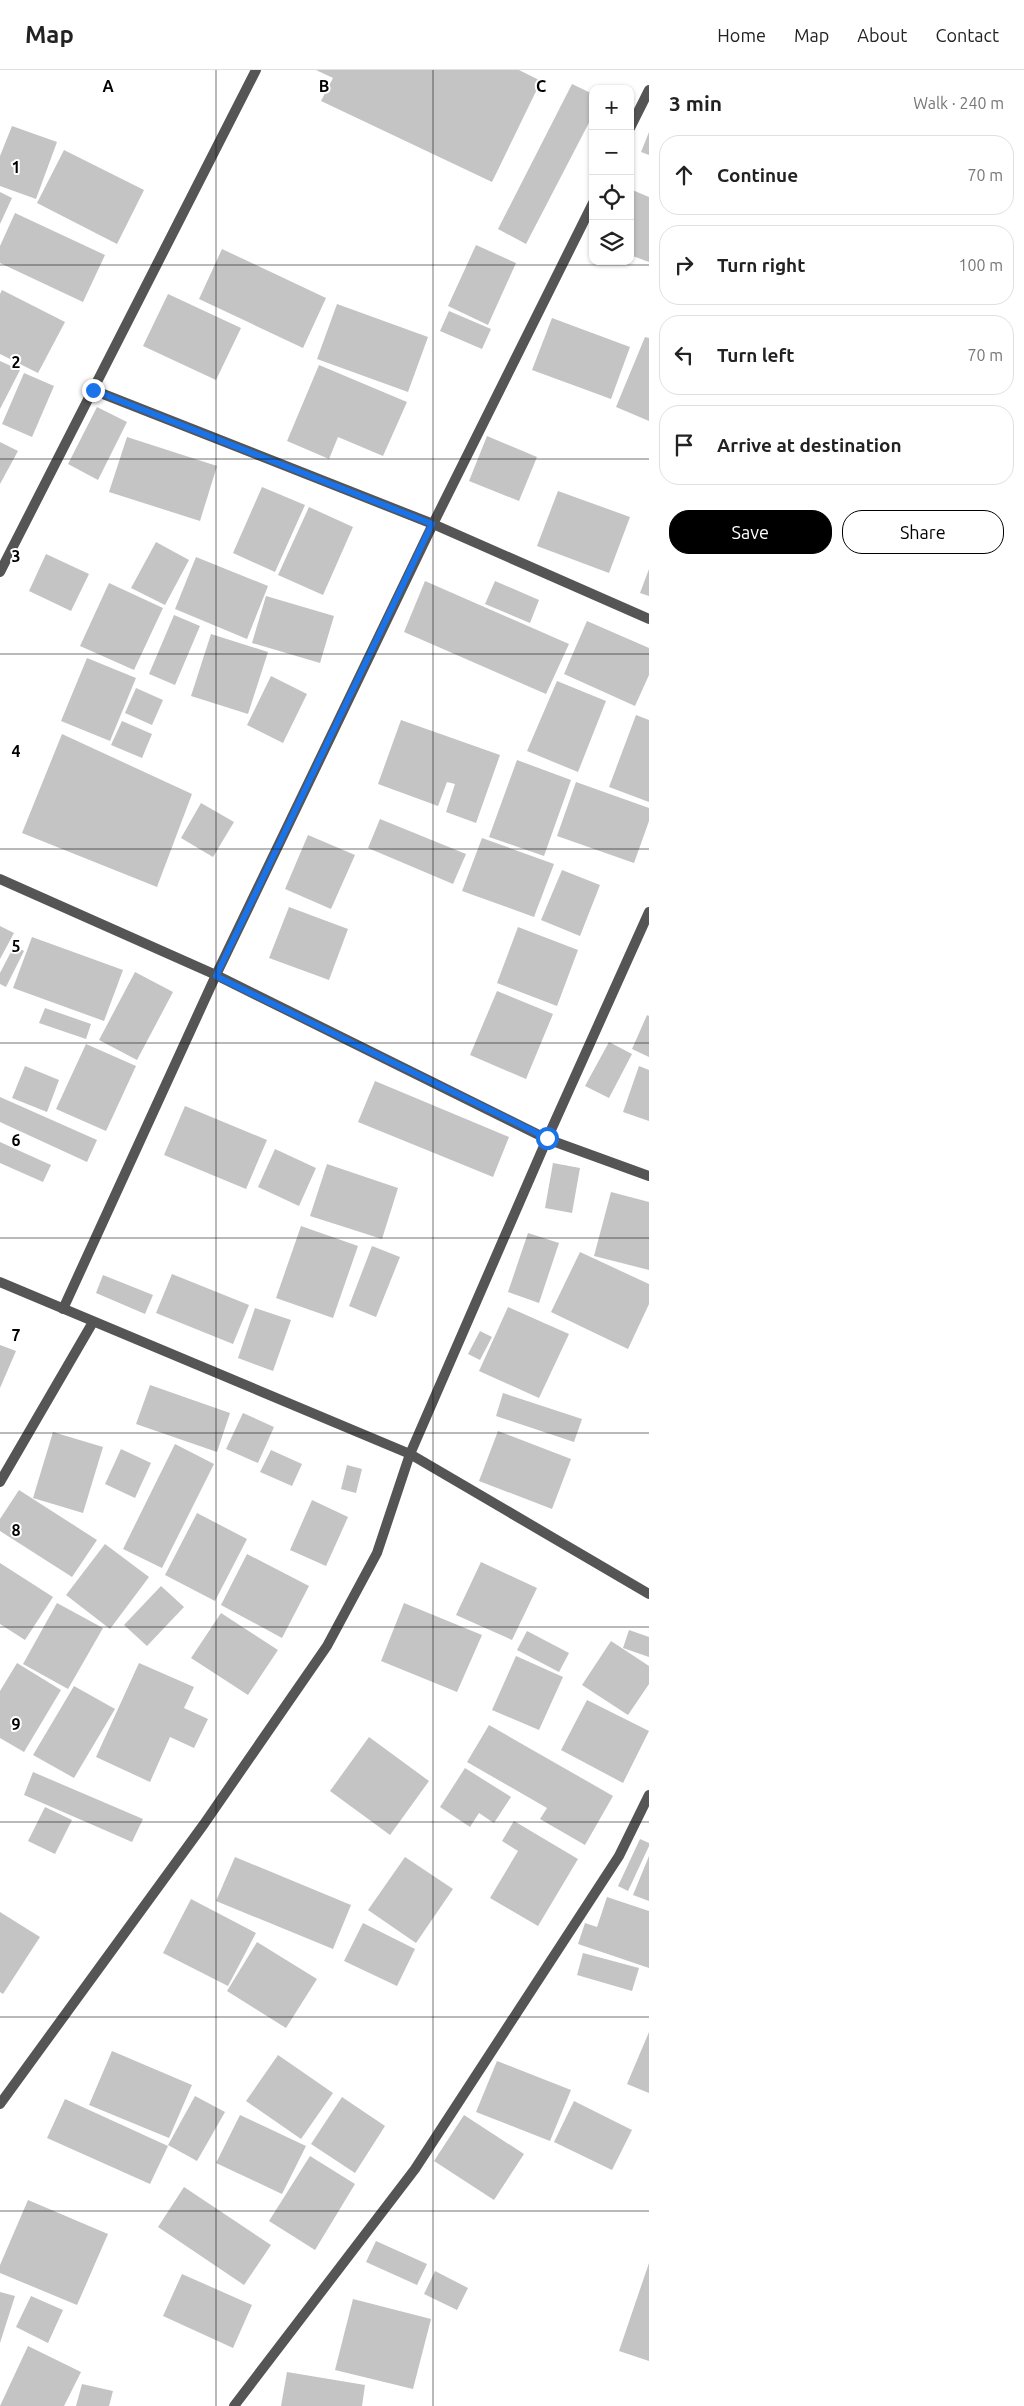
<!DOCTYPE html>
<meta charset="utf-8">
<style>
body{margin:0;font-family:Ubuntu,sans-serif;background:#f2f2f2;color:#222}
.controls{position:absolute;right:15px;top:15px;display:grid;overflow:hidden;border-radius:10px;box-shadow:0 1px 4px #0004}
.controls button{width:45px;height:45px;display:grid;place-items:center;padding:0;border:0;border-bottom:1px solid #e0e0e0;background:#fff;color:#222;font:25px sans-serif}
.stop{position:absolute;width:15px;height:15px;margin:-11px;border:4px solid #1a73e8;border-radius:50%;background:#fff}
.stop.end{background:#1a73e8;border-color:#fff;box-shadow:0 1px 5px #0008}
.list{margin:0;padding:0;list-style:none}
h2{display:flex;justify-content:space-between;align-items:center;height:65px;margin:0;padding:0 20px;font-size:21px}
h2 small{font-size:16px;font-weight:400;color:#767676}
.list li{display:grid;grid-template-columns:32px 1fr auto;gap:15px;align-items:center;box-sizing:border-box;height:80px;margin:0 10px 10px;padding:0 10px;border:1px solid #e0e0e0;border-radius:20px}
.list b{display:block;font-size:19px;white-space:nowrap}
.list em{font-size:16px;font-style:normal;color:#767676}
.actions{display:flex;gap:10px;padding:15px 20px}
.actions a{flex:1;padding:11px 0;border:1px solid #000;border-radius:20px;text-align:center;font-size:18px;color:#000}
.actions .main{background:#000;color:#fff}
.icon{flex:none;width:28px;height:28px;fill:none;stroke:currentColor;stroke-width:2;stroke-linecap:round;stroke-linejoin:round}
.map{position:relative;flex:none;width:649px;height:2336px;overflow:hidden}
header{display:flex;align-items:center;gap:30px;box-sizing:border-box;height:70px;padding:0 25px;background:#fff;border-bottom:1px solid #e0e0e0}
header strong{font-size:24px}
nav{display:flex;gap:28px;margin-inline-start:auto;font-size:18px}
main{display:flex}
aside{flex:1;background:#fff}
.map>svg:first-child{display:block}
</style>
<header>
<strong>Map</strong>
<nav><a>Home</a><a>Map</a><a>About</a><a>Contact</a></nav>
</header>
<main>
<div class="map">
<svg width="649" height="2336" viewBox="0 0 649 2336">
<rect width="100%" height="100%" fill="#fff"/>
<g fill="#c4c4c4">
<path d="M316,0H519L541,11L492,112L321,31L333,8Z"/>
<path d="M572,14L593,24V45L526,174L498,159Z"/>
<path d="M12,56L57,72L36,129L0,116V86Z"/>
<path d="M649,62V85L641,82Z"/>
<path d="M64,80L144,120L117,174L37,133Z"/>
<path d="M630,119L649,127V192L630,185Z"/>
<path d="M0,122L12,128L0,154Z"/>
<path d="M15,143L105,185L83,232L0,193V176Z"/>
<path d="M476,175L516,193L488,255L448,236Z"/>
<path d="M222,179L326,228L303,278L199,229Z"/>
<path d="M2,220L65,252L38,303L0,284V224Z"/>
<path d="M168,224L241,258L216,310L143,276Z"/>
<path d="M337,234L428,267L408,322L317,289Z"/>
<path d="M449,241L491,259L482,279L440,261Z"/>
<path d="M552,248L630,277L611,329L532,300Z"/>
<path d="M645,267L649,268V351L616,337Z"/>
<path d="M0,291L20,300L0,339Z"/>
<path d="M319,295L407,332L383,386L338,367L329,389L287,371Z"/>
<path d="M24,303L54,316L32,367L2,354Z"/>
<path d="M97,337L127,352L98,410L68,394Z"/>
<path d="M487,366L537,387L519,431L469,411Z"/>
<path d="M127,367L217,396L200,451L109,422Z"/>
<path d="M0,372L18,381L0,414Z"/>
<path d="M262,417L305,435L275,502L233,483Z"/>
<path d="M558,421L630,447L609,503L537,476Z"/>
<path d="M309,437L353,457L323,525L278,505Z"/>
<path d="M156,472L189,490L165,535L131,518Z"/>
<path d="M46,484L89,504L71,541L29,521Z"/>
<path d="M196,487L268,516L247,569L175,539Z"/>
<path d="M649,499V526L640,523Z"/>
<path d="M425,511L569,574L546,624L404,562Z"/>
<path d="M495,511L539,530L530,553L485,534Z"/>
<path d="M109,513L163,538L134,600L80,576Z"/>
<path d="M266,526L334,546L320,593L252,573Z"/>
<path d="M174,545L200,556L175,615L149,604Z"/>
<path d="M587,551L649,578V605L635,636L564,604Z"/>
<path d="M211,564L268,582L248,644L191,626Z"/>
<path d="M87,588L136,608L110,671L61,651Z"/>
<path d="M271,606L307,624L283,673L247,655Z"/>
<path d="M557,611L606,631L578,702L527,681Z"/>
<path d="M136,618L163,630L152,655L125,643Z"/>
<path d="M636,645L649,650V732L609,717Z"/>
<path d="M401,650L500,685L476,753L446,742L455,714L447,712L438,736L378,714Z"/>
<path d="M122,651L152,664L142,688L111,675Z"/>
<path d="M62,664L192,724L157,817L22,763Z"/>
<path d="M517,690L571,710L544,786L489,767Z"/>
<path d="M576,712L649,738V751L634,793L557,766Z"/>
<path d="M201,733L234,752L213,787L181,768Z"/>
<path d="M380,749L466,784L453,814L368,778Z"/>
<path d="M308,765L355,785L331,839L285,819Z"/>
<path d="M482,768L554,794L534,847L462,821Z"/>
<path d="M562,800L600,815L580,866L541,850Z"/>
<path d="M289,837L348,859L329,910L269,888Z"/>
<path d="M0,856L14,863L0,889Z"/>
<path d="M518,857L578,880L557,936L497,913Z"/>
<path d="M32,867L123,900L104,951L13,918Z"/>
<path d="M14,876L24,881L6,917L0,914V903Z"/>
<path d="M135,902L173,922L137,990L99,970Z"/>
<path d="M497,921L553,944L526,1009L470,985Z"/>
<path d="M45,938L91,954L86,969L39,953Z"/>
<path d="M647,945L649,946V987L632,979Z"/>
<path d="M609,972L632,984L609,1028L585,1016Z"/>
<path d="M86,974L136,996L106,1061L56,1039Z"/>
<path d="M25,996L59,1010L47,1042L12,1028Z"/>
<path d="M639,996L649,1000V1051L623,1042Z"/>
<path d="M375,1011L509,1067L493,1107L358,1052Z"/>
<path d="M0,1027L97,1070L87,1092L0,1052Z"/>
<path d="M185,1036L267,1070L246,1119L164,1085Z"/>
<path d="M0,1072L51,1095L43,1112L0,1093Z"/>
<path d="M275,1079L316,1098L299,1136L258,1117Z"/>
<path d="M553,1093L580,1098L572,1143L545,1138Z"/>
<path d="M327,1094L398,1118L382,1169L310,1146Z"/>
<path d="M611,1122L649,1132V1200L594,1186Z"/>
<path d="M301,1156L358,1176L333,1248L276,1228Z"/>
<path d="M528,1163L559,1173L539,1233L508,1222Z"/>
<path d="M372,1176L400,1187L376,1247L349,1236Z"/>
<path d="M580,1182L649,1214V1234L628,1279L551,1242Z"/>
<path d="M172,1204L249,1235L233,1274L156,1243Z"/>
<path d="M103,1205L153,1225L145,1244L96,1223Z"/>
<path d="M508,1237L569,1264L539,1328L479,1301Z"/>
<path d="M255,1238L291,1250L273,1301L238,1288Z"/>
<path d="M480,1261L492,1267L480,1290L468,1284Z"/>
<path d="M0,1275L16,1281L0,1318Z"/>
<path d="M150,1315L230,1343L217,1382L136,1354Z"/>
<path d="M503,1323L582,1349L574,1372L496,1346Z"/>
<path d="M243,1343L274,1357L258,1393L226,1379Z"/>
<path d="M498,1361L571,1389L552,1439L479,1411Z"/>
<path d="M53,1362L103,1377L83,1443L33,1428Z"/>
<path d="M175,1374L214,1394L162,1498L123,1479Z"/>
<path d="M121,1379L151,1393L135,1428L105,1414Z"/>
<path d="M271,1380L302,1394L292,1416L260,1402Z"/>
<path d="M347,1395L362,1399L356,1423L341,1419Z"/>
<path d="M19,1420L97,1470L72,1507L0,1461V1449Z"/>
<path d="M312,1430L348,1447L326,1496L290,1480Z"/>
<path d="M197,1443L247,1469L215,1531L165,1505Z"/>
<path d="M105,1474L149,1507L110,1559L66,1525Z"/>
<path d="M247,1484L309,1516L282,1568L221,1535Z"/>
<path d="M481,1492L537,1518L512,1570L456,1545Z"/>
<path d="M0,1493L53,1527L25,1570L0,1554Z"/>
<path d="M161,1516L184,1537L147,1576L124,1555Z"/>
<path d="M57,1533L103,1558L68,1619L23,1594Z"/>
<path d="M404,1533L482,1565L457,1622L381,1591Z"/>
<path d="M221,1543L278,1580L248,1625L191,1588Z"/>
<path d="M629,1560L649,1567V1587L623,1578Z"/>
<path d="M527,1561L569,1583L559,1602L517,1580Z"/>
<path d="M611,1571L649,1596V1614L628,1645L582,1615Z"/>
<path d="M516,1586L563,1607L539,1660L492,1640Z"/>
<path d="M17,1593L61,1620L24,1682L0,1668V1621Z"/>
<path d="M139,1593L194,1617L184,1638L208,1649L194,1678L170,1667L150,1712L96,1687Z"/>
<path d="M74,1616L115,1639L74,1708L33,1685Z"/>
<path d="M587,1630L649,1661L623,1713L561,1680Z"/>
<path d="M489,1655L613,1726L585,1775L540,1749L547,1738L467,1692Z"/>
<path d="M369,1667L429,1711L390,1765L330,1721Z"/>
<path d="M465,1698L511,1727L494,1753L479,1743L470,1757L440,1737Z"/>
<path d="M33,1702L143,1749L132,1772L24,1725Z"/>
<path d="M45,1737L72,1750L55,1784L28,1771Z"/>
<path d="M514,1751L578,1789L538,1856L490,1828L518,1781L502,1771Z"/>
<path d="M640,1769L649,1773V1776L628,1821L618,1816Z"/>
<path d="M649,1786V1831L633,1825Z"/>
<path d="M235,1787L351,1835L333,1879L216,1831Z"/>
<path d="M405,1787L453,1819L416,1873L368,1840Z"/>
<path d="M607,1827L649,1841V1898L578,1874L585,1853L597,1857Z"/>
<path d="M191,1829L256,1863L228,1916L163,1883Z"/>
<path d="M0,1842L40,1867L3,1924L0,1922Z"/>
<path d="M363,1853L415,1879L397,1916L344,1891Z"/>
<path d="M257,1872L317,1909L286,1958L227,1921Z"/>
<path d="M583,1883L639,1898L632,1921L577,1905Z"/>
<path d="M649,1962V2023L627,2014Z"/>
<path d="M112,1981L192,2015L169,2068L89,2035Z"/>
<path d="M278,1985L333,2023L301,2069L246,2031Z"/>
<path d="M497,1991L571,2020L550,2071L476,2042Z"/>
<path d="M195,2026L225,2042L197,2091L168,2075Z"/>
<path d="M342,2027L385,2056L355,2103L311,2074Z"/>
<path d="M65,2029L168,2076L150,2114L47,2068Z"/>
<path d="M574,2031L632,2060L612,2100L554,2072Z"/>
<path d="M240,2045L306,2076L282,2124L216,2093Z"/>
<path d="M464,2045L524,2084L494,2130L434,2091Z"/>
<path d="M310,2086L355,2114L315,2180L269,2151Z"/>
<path d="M184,2117L271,2175L244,2215L158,2157Z"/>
<path d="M28,2130L108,2164L77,2235L0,2203V2195Z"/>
<path d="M376,2171L427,2194L417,2215L366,2192Z"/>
<path d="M649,2193V2291L619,2281Z"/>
<path d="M435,2201L468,2218L457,2240L424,2224Z"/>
<path d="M182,2204L252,2235L233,2278L163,2246Z"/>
<path d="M0,2222L15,2226L0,2273Z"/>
<path d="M31,2226L63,2240L48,2273L16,2257Z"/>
<path d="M353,2229L431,2249L413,2319L335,2300Z"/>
<path d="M28,2276L81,2302L64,2336H0Z"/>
<path d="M287,2302L365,2315L362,2336H281Z"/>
<path d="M82,2314L113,2321L109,2336H76Z"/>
</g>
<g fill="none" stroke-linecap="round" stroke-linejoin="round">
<g stroke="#555" stroke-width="10">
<path d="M630,58L649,20"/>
<path d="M93,320L433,454L649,549"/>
<path d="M0,502L256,0"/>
<path d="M0,809L216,905L547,1069L649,1106"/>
<path d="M0,1212L410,1384L649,1524"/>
<path d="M63,1239L216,905L433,454L593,133"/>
<path d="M0,1412L93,1252"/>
<path d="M0,2034L204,1754L327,1576L377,1483L410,1384L547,1069L649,842"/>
<path d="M234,2336L415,2099L619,1786L649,1725"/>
</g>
</g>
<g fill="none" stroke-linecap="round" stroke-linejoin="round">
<path stroke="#1a73e8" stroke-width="6" d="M93,320L432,454L216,906L547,1068"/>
</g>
<path fill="none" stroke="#000" stroke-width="1" stroke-opacity="0.55" d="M216,0V2336M433,0V2336M0,195H649M0,389H649M0,584H649M0,779H649M0,973H649M0,1168H649M0,1363H649M0,1557H649M0,1752H649M0,1947H649M0,2141H649"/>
<g font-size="16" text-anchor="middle" font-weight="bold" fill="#000" stroke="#fff" stroke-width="4" stroke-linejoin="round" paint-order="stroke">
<text x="108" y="22">A</text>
<text x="324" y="22">B</text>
<text x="541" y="22">C</text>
<text x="16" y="103">1</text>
<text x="16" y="298">2</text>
<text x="16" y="492">3</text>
<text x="16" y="687">4</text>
<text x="16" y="882">5</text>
<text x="16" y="1076">6</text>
<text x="16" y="1271">7</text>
<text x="16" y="1466">8</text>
<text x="16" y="1660">9</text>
</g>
</svg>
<div class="controls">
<button>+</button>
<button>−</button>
<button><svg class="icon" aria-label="locate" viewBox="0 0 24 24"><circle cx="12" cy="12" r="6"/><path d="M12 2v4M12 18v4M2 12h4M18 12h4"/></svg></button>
<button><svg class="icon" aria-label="layers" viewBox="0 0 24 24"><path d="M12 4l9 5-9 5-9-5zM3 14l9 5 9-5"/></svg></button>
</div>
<div class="stop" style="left:547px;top:1068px"></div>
<div class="stop end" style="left:93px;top:320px"></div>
</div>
<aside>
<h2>3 min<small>Walk · 240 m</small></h2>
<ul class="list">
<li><svg class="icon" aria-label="ahead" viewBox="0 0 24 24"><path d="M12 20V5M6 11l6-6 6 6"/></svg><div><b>Continue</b></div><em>70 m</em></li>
<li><svg class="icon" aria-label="right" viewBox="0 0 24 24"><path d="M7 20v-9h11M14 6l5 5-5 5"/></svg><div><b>Turn right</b></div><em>100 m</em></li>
<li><svg class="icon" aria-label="left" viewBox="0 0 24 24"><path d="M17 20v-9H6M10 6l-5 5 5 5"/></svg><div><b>Turn left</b></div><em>70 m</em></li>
<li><svg class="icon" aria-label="arrive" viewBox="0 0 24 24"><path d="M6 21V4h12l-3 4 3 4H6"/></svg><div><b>Arrive at destination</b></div></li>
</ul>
<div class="actions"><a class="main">Save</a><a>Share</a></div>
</aside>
</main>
